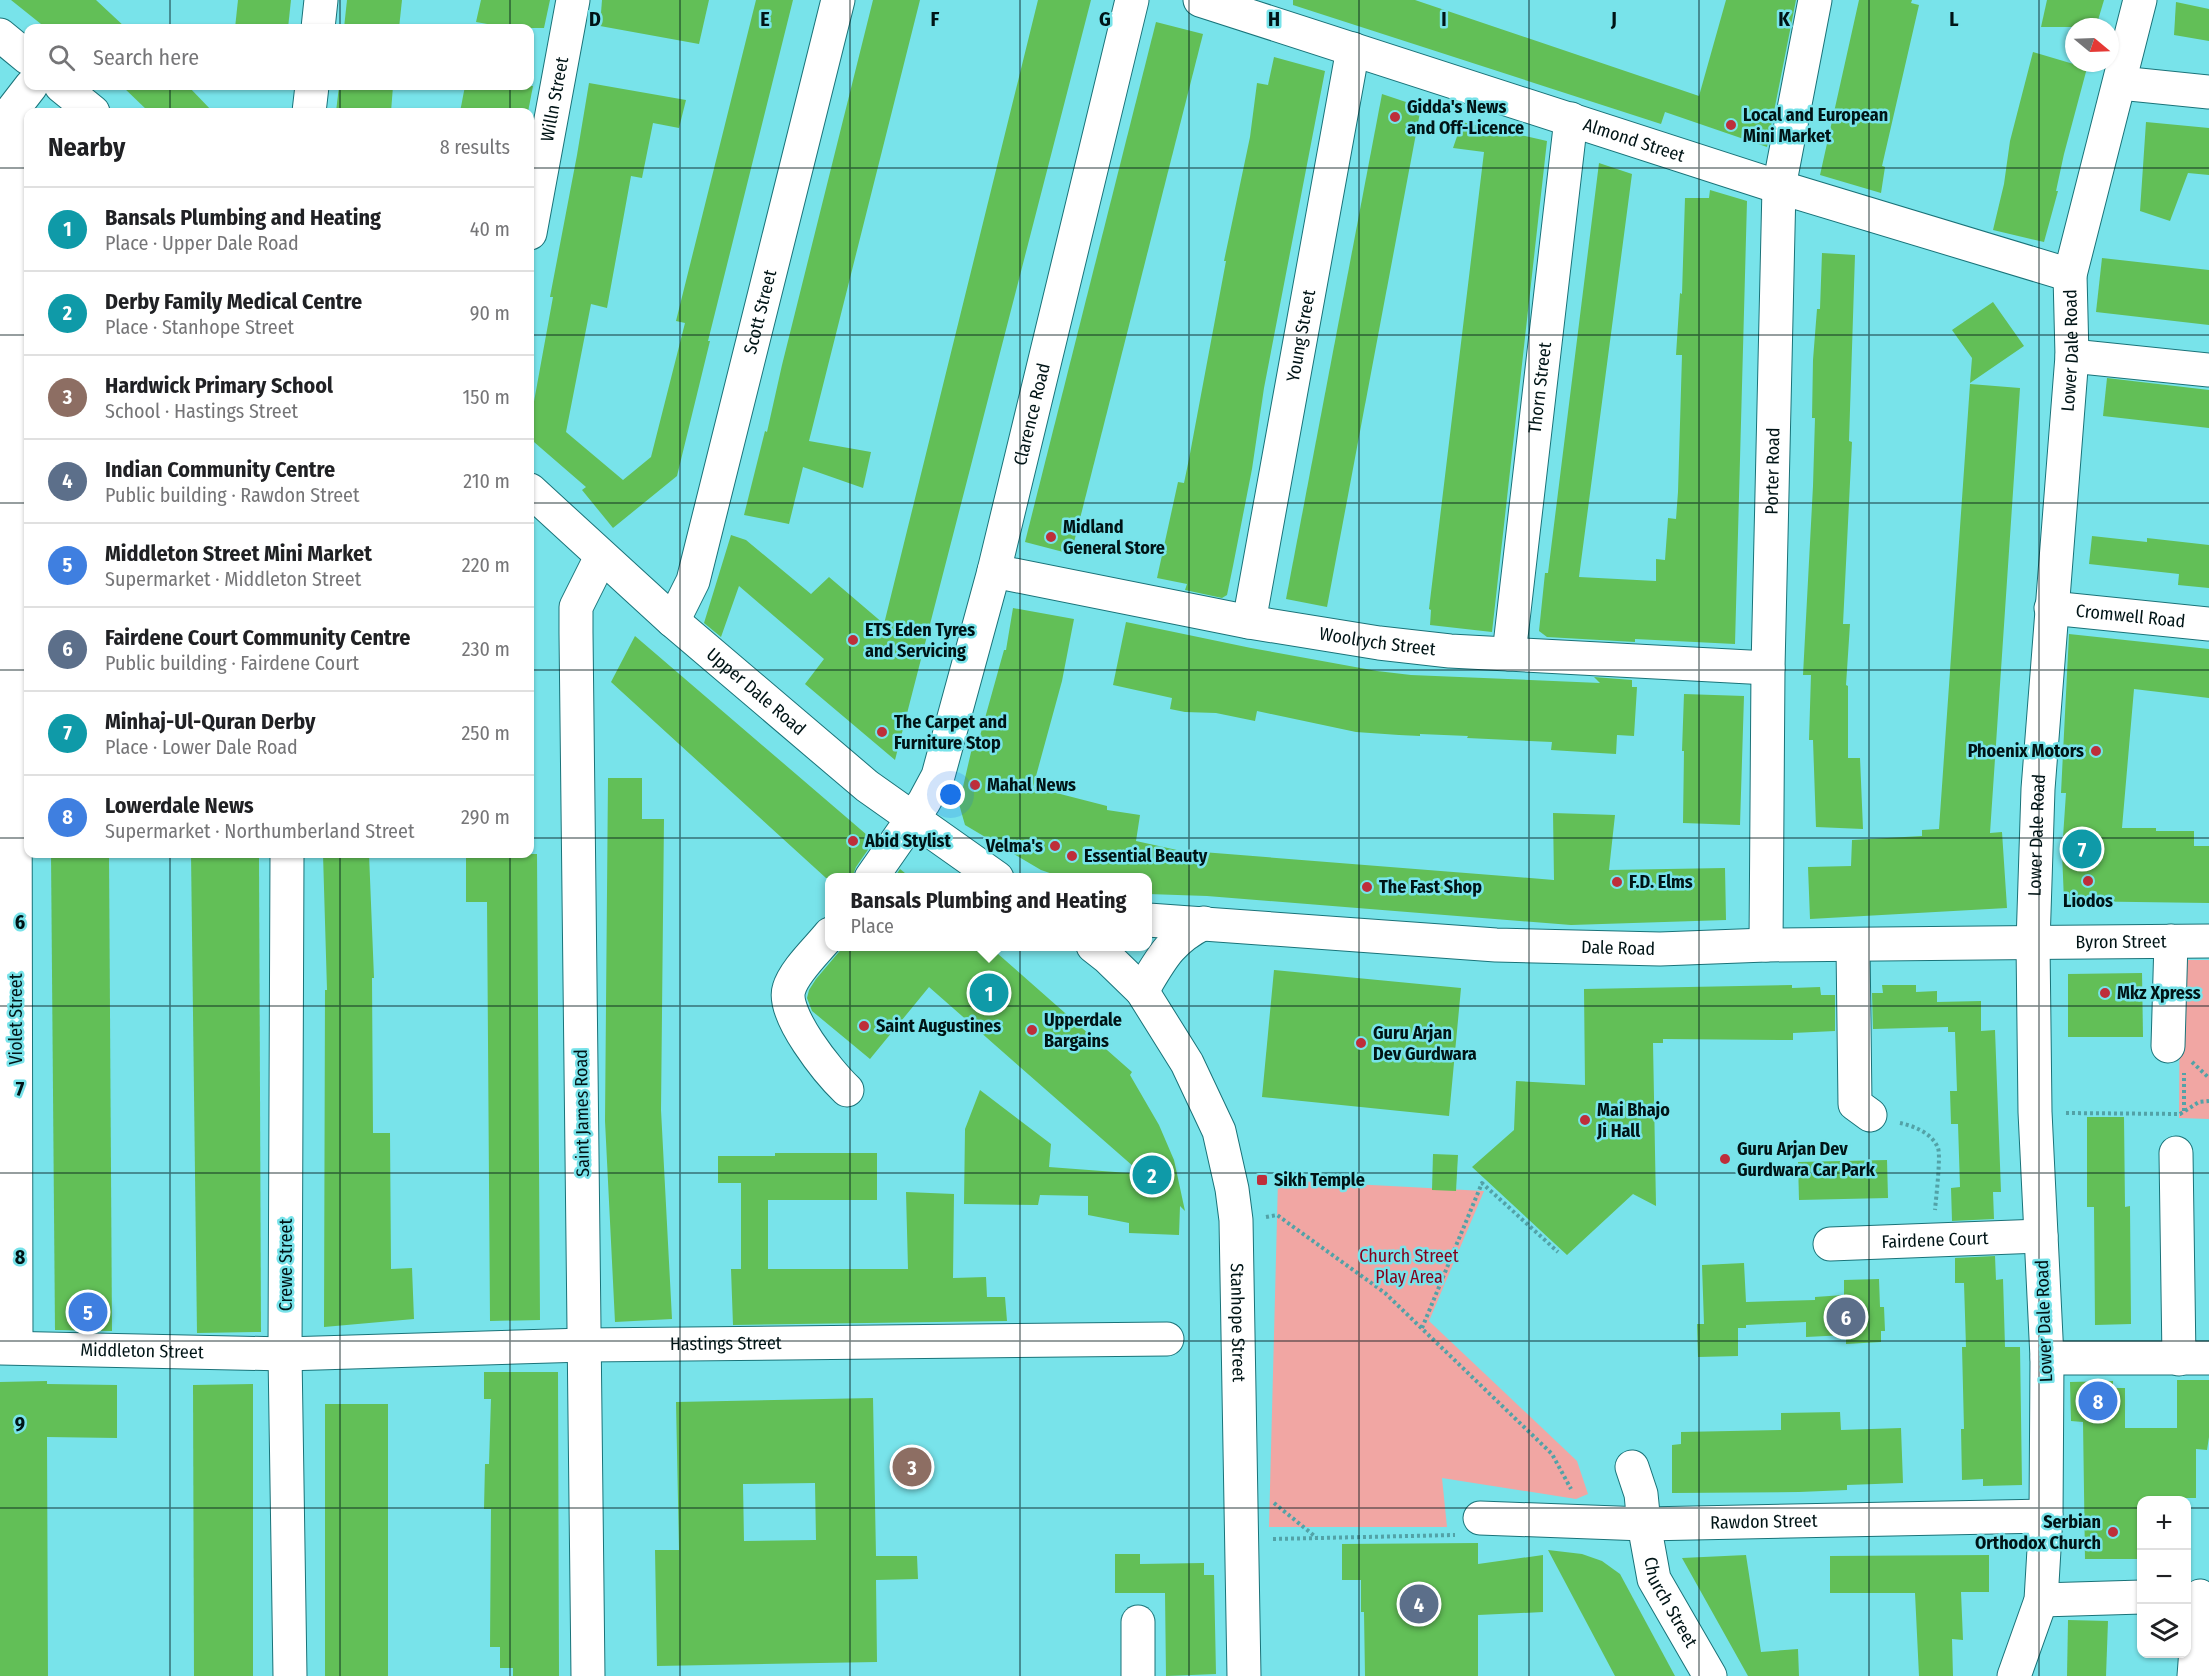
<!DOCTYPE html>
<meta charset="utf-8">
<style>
body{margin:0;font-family:"Fira Sans Condensed",sans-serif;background:#f6f6f6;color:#202124}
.controls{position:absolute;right:18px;bottom:18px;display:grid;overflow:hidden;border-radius:12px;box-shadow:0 2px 4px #0004}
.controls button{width:54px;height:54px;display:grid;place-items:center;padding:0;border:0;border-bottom:2px solid #e0e0e0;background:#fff;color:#202124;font:30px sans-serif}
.compass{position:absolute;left:2065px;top:18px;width:54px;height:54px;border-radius:50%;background:#fff;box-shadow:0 2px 4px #0004;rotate:109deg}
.you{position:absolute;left:951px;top:795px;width:21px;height:21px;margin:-15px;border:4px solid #fff;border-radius:50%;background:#1a73e8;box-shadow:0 0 0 9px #1a73e833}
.badge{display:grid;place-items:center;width:39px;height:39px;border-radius:50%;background:#111827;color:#fff;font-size:20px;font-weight:700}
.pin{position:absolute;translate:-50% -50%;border:3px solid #fff;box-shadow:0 2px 6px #0006}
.popup{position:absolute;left:825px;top:873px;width:327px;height:78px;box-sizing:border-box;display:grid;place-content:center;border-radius:12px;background:#fff;filter:drop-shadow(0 2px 4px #0005);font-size:20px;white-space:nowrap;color:#757577}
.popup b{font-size:22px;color:#202124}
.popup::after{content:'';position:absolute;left:50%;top:100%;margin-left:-12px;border:12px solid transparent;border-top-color:#fff}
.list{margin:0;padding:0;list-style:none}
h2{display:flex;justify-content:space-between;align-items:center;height:78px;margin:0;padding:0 24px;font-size:26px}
h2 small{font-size:20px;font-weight:400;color:#757577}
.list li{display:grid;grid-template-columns:39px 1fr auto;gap:18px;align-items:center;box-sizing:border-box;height:84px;padding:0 24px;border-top:2px solid #e0e0e0}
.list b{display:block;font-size:22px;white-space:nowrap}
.list p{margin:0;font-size:20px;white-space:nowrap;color:#757577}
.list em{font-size:20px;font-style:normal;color:#757577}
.icon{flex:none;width:33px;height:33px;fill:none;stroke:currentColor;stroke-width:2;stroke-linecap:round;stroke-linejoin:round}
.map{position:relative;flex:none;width:2209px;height:1676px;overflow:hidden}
.search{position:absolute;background:#fff;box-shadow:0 2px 4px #0004;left:24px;top:24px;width:510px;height:66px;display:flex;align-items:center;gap:15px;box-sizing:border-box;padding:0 21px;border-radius:12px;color:#757577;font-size:22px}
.panel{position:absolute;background:#fff;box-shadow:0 2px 4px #0004;left:24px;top:108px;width:510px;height:750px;border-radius:12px}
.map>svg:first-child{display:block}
</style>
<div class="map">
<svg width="2209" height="1676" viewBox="0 0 2209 1676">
<rect width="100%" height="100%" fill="#78e3ea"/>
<g fill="#f1a6a3">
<path d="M2180,960H2209V1119L2179,1118Z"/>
<path d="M1278,1180L1484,1191L1429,1321L1577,1461L1588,1494L1576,1499L1442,1478L1447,1527H1269Z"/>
</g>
<g fill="#62bf57" fill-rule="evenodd">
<path d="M11,0H96L126,28H46Z"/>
<path d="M238,0H291L288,28H235Z"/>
<path d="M347,0H402L399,28H344Z"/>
<path d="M481,0H550L544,28H510L476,22Z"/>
<path d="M602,0H709L699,44L600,26Z"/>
<path d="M756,0H793L708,341H710L677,476L613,528L582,490L586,487L534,442L533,407L553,297H550L577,155L589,83L686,100L679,128L653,123L642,178L631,176L607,308L591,304L566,432L623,480L651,457L685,323L676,321Z"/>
<path d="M873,0H920L809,441L871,452L863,488L803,467L789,524L744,515L765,431L767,432L782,365Z"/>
<path d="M1038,0H1091L895,760L805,684L824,659L739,586L721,637L704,623L731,535L746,540L811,594L829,577L884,624Z"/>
<path d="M1293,0H1415L1699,96L1726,0H1796L1767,147L1665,112L1661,124L1293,5Z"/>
<path d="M1859,0H1912L1911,3L1919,5L1882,166L1885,167L1881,193L1820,175Z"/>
<path d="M2047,0H2104L2096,27H2041Z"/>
<path d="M2176,2L2209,9V41L2174,35Z"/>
<path d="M1156,22L1203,34L1071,554L1025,542Z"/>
<path d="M2033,52L2087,68L2064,154L2056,191H2058L2044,242L1993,230L2004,184L2010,141Z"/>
<path d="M1274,57L1325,71L1264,388L1252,469L1233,566L1227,595L1222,598L1185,590L1187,584L1157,578L1178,482L1184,483L1189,459L1226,261H1224L1250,137L1257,83L1268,85Z"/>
<path d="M122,86H188L213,112H149Z"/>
<path d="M339,86H393L391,112H336Z"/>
<path d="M465,86H533L528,112H460Z"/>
<path d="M1382,94L1421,107L1327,607L1286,599Z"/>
<path d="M1462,122L1547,141L1492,632L1430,625L1431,610L1429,609L1484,152L1453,148Z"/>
<path d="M2146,122L2209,128V175L2188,173L2170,221L2140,211Z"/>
<path d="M1599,163L1632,174L1579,577L1656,581V559L1665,560L1668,518L1676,519L1678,492L1682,355H1676L1680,293L1682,294L1685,198H1709L1710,190L1747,201L1735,644L1635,639V642L1547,637L1539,631L1545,573H1548Z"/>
<path d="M1822,253L1855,255L1849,441L1852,442L1843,624H1850L1846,685L1848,686V758H1860L1863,829L1816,827L1813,740H1809L1811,675H1803L1813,486L1815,418H1812L1813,360L1817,309H1820Z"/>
<path d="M2102,258L2209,270V325L2096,312Z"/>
<path d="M1993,302L2024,346L1970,383L1972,358L1952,330Z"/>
<path d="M2107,378L2209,390V428L2103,416Z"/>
<path d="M1970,384L2020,388L1990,833L2002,832L2007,908L1810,919L1808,867L1851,866L1852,840L1922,836V830L1939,829Z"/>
<path d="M2092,536L2147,542V538L2209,545V588L2178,585L2179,574L2089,564Z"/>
<path d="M1013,608L1074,619L1062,681L1033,787L1107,806V810L1140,815L1136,841L1177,850L1554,880L1553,813L1615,815L1609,870L1725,868L1726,920L1571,925L1207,896L1148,894V878H1064L1041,870L965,825L959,804L975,735L980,736L1004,650H1006Z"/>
<path d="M1126,622L1251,648L1377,671L1411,675L1600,683L1594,677L1632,680V687H1637L1634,736L1617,735L1616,754L1551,750L1552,742L1467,738L1468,736L1420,734V736L1399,735L1356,732L1257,711L1255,721L1216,713L1185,712L1170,709L1172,698L1113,685Z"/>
<path d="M2069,634L2209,649V698L2134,689L2122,828H2156V831H2194V846H2209V903L2064,901L2062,852L2066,793H2061Z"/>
<path d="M635,636L874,841L856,867L852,878H826L611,682Z"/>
<path d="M1684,694L1744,696L1740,825L1683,823L1684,751H1682Z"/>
<path d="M608,778H642V819H664L661,1110L672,1319L615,1322L605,1121Z"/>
<path d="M51,854H109L112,1331L55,1330Z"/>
<path d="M191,854H259L261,1332L197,1333Z"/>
<path d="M323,854H369L374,978H372L373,1133H390L391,1269L412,1268L414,1319L324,1327L325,990H327Z"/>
<path d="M466,854H537L540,1320L490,1321L487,902H466Z"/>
<path d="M900,869L911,878H894Z"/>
<path d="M844,946H989L1132,1072L1130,1075L1159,1125L1174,1160L1185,1211L1180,1206L1179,1235L1129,1233V1223L1088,1215V1196L1040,1195L1038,1205L964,1204L965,1129L980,1090L1051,1144L1049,1167L1142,1174L929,987L870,1059L812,1011L807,998L809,990L816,979Z"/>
<path d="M1274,970L1461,988L1449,1116L1262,1097Z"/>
<path d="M2142,973L2143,1037H2068V974Z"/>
<path d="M1792,985V988L1820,987L1821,995H1835V1031L1793,1033V1040L1663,1039V1043H1653L1656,1206L1633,1194L1567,1255L1472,1167L1514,1130L1516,1081L1585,1085L1584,989Z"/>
<path d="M1882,985H1916V992L1937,991V1002L1981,1001V1031L1995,1030L2001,1192H1993L1994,1219L1952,1221L1951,1188L1960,1187L1958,1124H1951L1950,1091H1957L1955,1032H1948V1027L1873,1029L1872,993H1883Z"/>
<path d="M2087,1117H2124L2125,1207L2130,1206L2131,1324L2095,1325L2094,1207H2087Z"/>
<path d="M775,1153H877V1200H768V1269H908L906,1192L954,1194L953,1278L986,1277L987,1297H1005L1007,1321L733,1325L731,1269H741V1183H718V1156H775Z"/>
<path d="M1433,1154L1458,1155L1456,1191L1432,1190Z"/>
<path d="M1887,1160L1888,1198L1799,1200L1798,1162Z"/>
<path d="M1995,1256L1996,1280L2003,1279L2005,1347H2020L2022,1485L1983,1486V1479L1962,1480L1961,1429H1964L1962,1347H1966L1964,1283H1955V1258Z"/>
<path d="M1744,1263L1746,1302L1815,1300V1297L1844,1295V1280L1879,1279L1880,1307H1884L1885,1331H1881V1342L1846,1344V1335L1806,1337V1322L1746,1325V1328H1738V1356L1698,1357L1697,1324H1704L1702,1265Z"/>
<path d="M484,1372H558L559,1676H513V1668H500V1647H490L491,1509H484L485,1464H489L491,1399H484Z"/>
<path d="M2177,1380H2209V1437L2207,1450L2196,1449V1498H2176V1500H2142V1559H2085L2083,1422L2071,1421L2070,1382L2113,1381V1388H2125V1428H2177Z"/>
<path d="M47,1381V1384L117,1385V1438L47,1437L48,1676H0V1382Z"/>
<path d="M253,1384V1676H194L193,1385Z"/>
<path d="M873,1398L876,1556H917L918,1579L876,1580L877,1662L657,1666L655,1550H679L676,1402ZM815,1483L816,1540L744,1541L743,1484Z"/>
<rect x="325" y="1404" width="63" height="272"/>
<path d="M1840,1412L1841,1430L1901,1428L1903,1483L1847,1485V1490L1799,1492L1672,1493V1445L1681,1444V1432L1781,1430V1413Z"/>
<path d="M1478,1543V1564L1543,1555V1612L1478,1615V1676H1365L1364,1612H1361V1580H1342V1544Z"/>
<path d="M1548,1550L1582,1554L1602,1561L1620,1574L1675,1676H1615Z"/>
<path d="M1115,1554H1140V1564L1204,1563V1575H1214L1216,1674L1166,1676L1165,1593H1115Z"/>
<path d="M1746,1555L1761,1652L1798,1649L1799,1676H1748L1682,1558Z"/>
<path d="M1989,1555V1592H1961L1963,1640L1952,1639L1953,1676H1919L1915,1593H1830V1556Z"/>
<path d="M2068,1620L2108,1621L2106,1676H2067Z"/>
</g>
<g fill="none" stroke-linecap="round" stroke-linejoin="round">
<defs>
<g id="minor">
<path id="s1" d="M1200,0L1779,187L2070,275"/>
<path d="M318,28L321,0"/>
<path d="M0,35L28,58"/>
<path d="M2120,83L2209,92"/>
<path d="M61,86L93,112"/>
<path d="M309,112L312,86"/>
<path id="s2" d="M530,233L573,0"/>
<path d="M2072,356L2209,370"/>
<path id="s3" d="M530,490L673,621L867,786L997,878"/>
<path id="s4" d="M994,571L1249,622L1379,643L1450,651L1768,668"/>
<path id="s5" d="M2051,608L2209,624"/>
<path id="s6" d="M673,621L693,581L838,0"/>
<path id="s7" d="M1249,622L1353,49"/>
<path id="s8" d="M1509,654L1571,119"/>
<path d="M287,854L285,1354L290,1676"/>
<path id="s9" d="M871,878L924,802L938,776L994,571L1132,0"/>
<path id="s10" d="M1148,920L1496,945L1660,949L1766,945L2209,941"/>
<path d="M830,934C818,949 794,971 789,989C781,1014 829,1073 847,1090"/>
<path id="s11" d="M1766,945L1768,668L1779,187L1815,0"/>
<path id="s12" d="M1093,946L1107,957L1142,991L1187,1063L1219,1131L1232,1189L1236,1220L1244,1676"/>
<path d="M1853,946L1855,1104L1870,1115"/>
<path d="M1142,991C1161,959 1170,940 1204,923"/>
<path d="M2168,1046L2171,941"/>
<path d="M2176,1153L2179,1359"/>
<path id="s13" d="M1830,1244L2041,1236"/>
<path d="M16,1347L14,108L31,86"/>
<path id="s14" d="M0,1348L285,1354L585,1345L1167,1339"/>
<path d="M2047,1358H2209"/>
<path id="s15" d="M1632,1467L1641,1494L1644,1524L1654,1579L1710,1676"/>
<path id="s16" d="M1480,1518L1644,1524L2046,1516"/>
<path d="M2041,1600L2142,1597"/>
<path d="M588,1676L576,633V607L601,557"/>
<path d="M1138,1676V1622"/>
<path id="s17" d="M2014,1676L2041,1600L2046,1516L2047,1358L2035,1112L2033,943L2038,789L2072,356L2070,275L2140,0"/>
<path d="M2194,1676L2200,1596"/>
</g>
</defs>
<use href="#minor" stroke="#1a7379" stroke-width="35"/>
<g stroke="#52a2a7" stroke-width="4" stroke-dasharray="3 3" stroke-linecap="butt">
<path d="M2192,1062L2209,1078"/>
<path d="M2184,1111V1073"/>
<path d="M2066,1113L2180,1114L2199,1102L2209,1101"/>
<path d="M1900,1123C1914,1126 1932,1133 1938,1148C1941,1156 1936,1198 1935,1210"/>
<path d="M1266,1217L1277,1215L1385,1293L1552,1454L1571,1489"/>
<path d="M1422,1328L1482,1183L1558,1252"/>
<path d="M1274,1503L1317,1538"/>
<path d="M1273,1539L1455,1535"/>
</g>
<use href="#minor" stroke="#fff" stroke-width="33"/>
</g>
<path fill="none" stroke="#001416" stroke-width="1.5" stroke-opacity="0.55" d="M170,0V28M340,0V28M510,0V28M680,0V1676M850,0V1676M1020,0V1676M1189,0V1676M1359,0V1676M1529,0V1676M1699,0V1676M1869,0V1676M2039,0V1676M170,86V112M340,86V112M510,86V112M0,168H28M530,168H2209M0,335H28M530,335H2209M0,503H28M530,503H2209M0,670H28M530,670H2209M0,838H28M530,838H2209M170,854V1676M340,854V1676M510,854V1676M0,1006H2209M0,1173H2209M0,1341H2209M0,1508H2142M2186,1508H2209"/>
<g fill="#be2e3a" stroke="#78e3ea" stroke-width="2">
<circle cx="1395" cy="117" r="6"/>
<circle cx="1731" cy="125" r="6"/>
<circle cx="1051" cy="537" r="6"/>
<circle cx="853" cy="640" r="6"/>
<circle cx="882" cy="732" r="6"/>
<circle cx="2096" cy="751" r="6"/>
<circle cx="975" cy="785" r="6"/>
<circle cx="853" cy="841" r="6"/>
<circle cx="1055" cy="846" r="6"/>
<circle cx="1072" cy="856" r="6"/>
<circle cx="2088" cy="881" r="6"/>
<circle cx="1617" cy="882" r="6"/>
<circle cx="1367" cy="887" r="6"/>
<circle cx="2105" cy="993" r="6"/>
<circle cx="864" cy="1026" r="6"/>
<circle cx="1032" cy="1030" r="6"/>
<circle cx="1361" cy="1043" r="6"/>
<circle cx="1585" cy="1120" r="6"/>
<circle cx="1725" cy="1159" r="6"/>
<rect x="1256" y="1174" width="12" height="12" rx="3"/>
<circle cx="2113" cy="1532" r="6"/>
</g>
<g text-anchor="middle" stroke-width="5" stroke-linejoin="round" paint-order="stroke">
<g font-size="18" fill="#001416" stroke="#78e3ea">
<text dy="6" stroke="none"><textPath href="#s2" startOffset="136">Willn Street</textPath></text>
<text dy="6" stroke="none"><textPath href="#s1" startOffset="456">Almond Street</textPath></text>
<text dy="6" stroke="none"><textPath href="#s6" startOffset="322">Scott Street</textPath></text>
<text dy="6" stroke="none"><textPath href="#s7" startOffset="291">Young Street</textPath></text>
<text dy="6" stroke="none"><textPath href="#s17" startOffset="1332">Lower Dale Road</textPath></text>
<text dy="6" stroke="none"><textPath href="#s8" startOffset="268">Thorn Street</textPath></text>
<text dy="6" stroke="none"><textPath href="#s9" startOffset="496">Clarence Road</textPath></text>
<text dy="6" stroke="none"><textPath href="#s11" startOffset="474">Porter Road</textPath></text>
<text dy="6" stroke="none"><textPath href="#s5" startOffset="80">Cromwell Road</textPath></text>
<text dy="6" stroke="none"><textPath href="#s4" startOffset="390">Woolrych Street</textPath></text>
<text dy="6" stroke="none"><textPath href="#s3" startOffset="303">Upper Dale Road</textPath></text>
<text dy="6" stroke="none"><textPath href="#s17" startOffset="846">Lower Dale Road</textPath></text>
<text dy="6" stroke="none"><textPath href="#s10" startOffset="974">Byron Street</textPath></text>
<text dy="6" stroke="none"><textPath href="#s10" startOffset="471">Dale Road</textPath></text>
<text transform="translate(16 1019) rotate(-90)" y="6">Violet Street</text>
<text transform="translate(582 1113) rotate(-91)" y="6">Saint James Road</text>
<text dy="6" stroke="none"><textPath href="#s13" startOffset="105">Fairdene Court</textPath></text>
<text transform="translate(286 1265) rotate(-90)" y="6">Crewe Street</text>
<text transform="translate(2044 1321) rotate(-92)" y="6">Lower Dale Road</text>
<text dy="6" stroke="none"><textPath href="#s12" startOffset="420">Stanhope Street</textPath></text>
<text dy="6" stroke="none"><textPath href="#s14" startOffset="726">Hastings Street</textPath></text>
<text dy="6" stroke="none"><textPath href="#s14" startOffset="142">Middleton Street</textPath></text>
<text dy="6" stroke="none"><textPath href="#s16" startOffset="284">Rawdon Street</textPath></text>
<text dy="6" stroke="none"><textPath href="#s15" startOffset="142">Church Street</textPath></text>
</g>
<g font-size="18" font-weight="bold" fill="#001416" stroke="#78e3ea" text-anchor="start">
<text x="1407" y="113">Gidda's News<tspan x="1407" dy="21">and Off-Licence</tspan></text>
<text x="1743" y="121">Local and European<tspan x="1743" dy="21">Mini Market</tspan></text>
<text x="1063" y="533">Midland<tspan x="1063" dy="21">General Store</tspan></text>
<text x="865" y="636">ETS Eden Tyres<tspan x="865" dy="21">and Servicing</tspan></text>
<text x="894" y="728">The Carpet and<tspan x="894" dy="21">Furniture Stop</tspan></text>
<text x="2084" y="757" text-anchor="end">Phoenix Motors</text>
<text x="987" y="791">Mahal News</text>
<text x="865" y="847">Abid Stylist</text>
<text x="1043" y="852" text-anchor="end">Velma's</text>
<text x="1084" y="862">Essential Beauty</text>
<text x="1629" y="888">F.D. Elms</text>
<text x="1379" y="893">The Fast Shop</text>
<text x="2088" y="907" text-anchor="middle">Liodos</text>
<text x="2117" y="999">Mkz Xpress</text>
<text x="1044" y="1026">Upperdale<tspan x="1044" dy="21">Bargains</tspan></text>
<text x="876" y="1032">Saint Augustines</text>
<text x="1373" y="1039">Guru Arjan<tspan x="1373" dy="21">Dev Gurdwara</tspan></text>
<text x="1597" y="1116">Mai Bhajo<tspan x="1597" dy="21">Ji Hall</tspan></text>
<text x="1737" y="1155">Guru Arjan Dev<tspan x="1737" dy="21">Gurdwara Car Park</tspan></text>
<text x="1274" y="1186">Sikh Temple</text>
<text x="2101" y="1528" text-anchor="end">Serbian<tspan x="2101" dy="21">Orthodox Church</tspan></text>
</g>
<g font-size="18" fill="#86001b" stroke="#78e3ea">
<text x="1409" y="1262">Church Street<tspan x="1409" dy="21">Play Area</tspan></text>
</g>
</g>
<g font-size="20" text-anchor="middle" font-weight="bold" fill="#001416" stroke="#78e3ea" stroke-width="5" stroke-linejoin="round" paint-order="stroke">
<text x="595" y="26">D</text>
<text x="765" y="26">E</text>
<text x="935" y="26">F</text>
<text x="1105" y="26">G</text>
<text x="1274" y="26">H</text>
<text x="1444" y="26">I</text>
<text x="1614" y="26">J</text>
<text x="1784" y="26">K</text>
<text x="1954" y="26">L</text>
<text x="20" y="929">6</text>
<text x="20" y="1096">7</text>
<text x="20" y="1264">8</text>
<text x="20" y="1431">9</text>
</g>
</svg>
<div class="controls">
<button>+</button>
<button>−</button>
<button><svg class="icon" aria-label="layers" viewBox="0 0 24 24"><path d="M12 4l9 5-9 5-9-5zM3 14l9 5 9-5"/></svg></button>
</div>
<svg class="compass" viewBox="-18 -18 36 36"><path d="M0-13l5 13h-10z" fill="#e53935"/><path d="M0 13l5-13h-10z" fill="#757577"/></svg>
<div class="you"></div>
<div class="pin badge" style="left:989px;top:993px;background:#0f9aa8">1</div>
<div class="popup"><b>Bansals Plumbing and Heating</b>Place</div>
<div class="pin badge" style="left:1152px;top:1175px;background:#0f9aa8">2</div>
<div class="pin badge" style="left:912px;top:1467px;background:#8d6e63">3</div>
<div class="pin badge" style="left:1419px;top:1604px;background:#5c6f8a">4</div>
<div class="pin badge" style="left:88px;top:1312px;background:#3f7fe0">5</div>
<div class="pin badge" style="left:1846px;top:1317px;background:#5c6f8a">6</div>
<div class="pin badge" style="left:2082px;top:849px;background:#0f9aa8">7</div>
<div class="pin badge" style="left:2098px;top:1401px;background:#3f7fe0">8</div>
<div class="search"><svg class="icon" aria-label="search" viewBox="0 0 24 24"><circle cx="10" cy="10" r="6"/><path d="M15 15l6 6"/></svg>Search here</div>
<section class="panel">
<h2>Nearby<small>8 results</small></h2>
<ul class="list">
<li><span class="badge" style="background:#0f9aa8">1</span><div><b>Bansals Plumbing and Heating</b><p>Place · Upper Dale Road</p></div><em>40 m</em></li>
<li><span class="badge" style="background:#0f9aa8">2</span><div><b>Derby Family Medical Centre</b><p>Place · Stanhope Street</p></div><em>90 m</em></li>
<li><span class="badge" style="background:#8d6e63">3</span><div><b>Hardwick Primary School</b><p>School · Hastings Street</p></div><em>150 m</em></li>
<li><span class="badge" style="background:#5c6f8a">4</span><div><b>Indian Community Centre</b><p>Public building · Rawdon Street</p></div><em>210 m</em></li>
<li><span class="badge" style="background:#3f7fe0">5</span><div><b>Middleton Street Mini Market</b><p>Supermarket · Middleton Street</p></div><em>220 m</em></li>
<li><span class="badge" style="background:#5c6f8a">6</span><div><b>Fairdene Court Community Centre</b><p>Public building · Fairdene Court</p></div><em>230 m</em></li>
<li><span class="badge" style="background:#0f9aa8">7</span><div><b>Minhaj-Ul-Quran Derby</b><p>Place · Lower Dale Road</p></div><em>250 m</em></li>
<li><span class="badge" style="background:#3f7fe0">8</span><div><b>Lowerdale News</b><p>Supermarket · Northumberland Street</p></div><em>290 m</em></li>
</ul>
</section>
</div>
